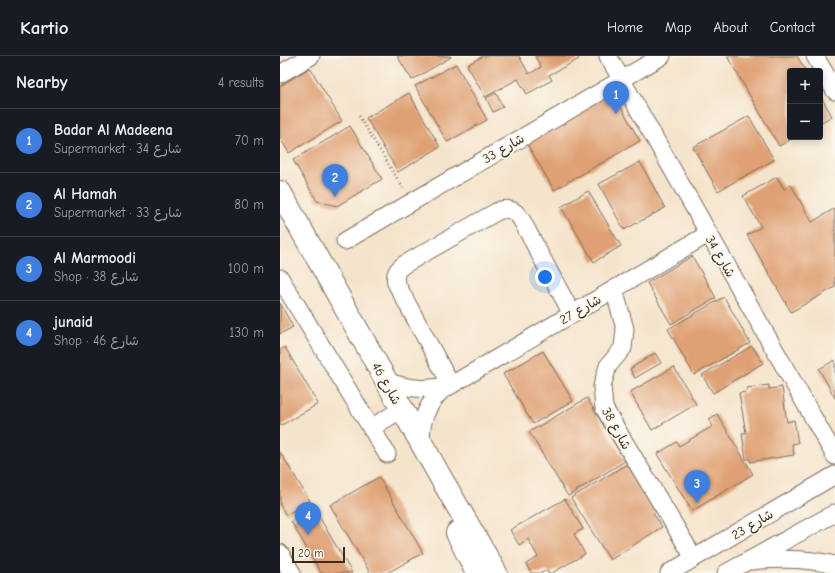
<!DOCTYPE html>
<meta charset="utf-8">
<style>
body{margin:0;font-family:"Comic Neue","Playpen Sans Arabic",sans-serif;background:#20242c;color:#f1f3f6}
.controls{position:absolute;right:12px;top:12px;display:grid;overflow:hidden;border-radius:4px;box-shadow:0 2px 10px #0003}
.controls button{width:36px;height:36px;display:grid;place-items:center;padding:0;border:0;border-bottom:1px solid #363941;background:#171b24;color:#f1f3f6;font:20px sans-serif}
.scale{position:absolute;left:12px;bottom:10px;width:53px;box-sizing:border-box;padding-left:4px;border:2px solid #3b2a1e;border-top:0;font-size:11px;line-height:14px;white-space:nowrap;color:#3b2a1e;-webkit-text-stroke:3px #fbf7ec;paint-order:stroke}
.you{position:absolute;left:265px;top:221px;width:14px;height:14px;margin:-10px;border:3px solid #fff;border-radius:50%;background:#1a73e8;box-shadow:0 0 0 6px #1a73e833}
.badge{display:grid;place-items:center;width:26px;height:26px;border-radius:50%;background:#1a73e8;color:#fff;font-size:13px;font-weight:700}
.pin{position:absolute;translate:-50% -33px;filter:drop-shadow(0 1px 2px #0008)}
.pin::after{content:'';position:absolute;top:21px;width:14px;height:12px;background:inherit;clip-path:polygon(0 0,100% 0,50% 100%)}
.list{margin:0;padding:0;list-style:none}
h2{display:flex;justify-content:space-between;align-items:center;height:52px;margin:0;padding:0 16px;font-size:17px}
h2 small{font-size:13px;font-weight:400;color:#9ea1a6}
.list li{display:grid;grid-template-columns:26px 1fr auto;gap:12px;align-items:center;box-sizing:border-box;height:64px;padding:0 16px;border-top:1px solid #363941}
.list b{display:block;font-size:15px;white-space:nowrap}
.list p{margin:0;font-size:13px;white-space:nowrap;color:#9ea1a6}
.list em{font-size:13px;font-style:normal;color:#9ea1a6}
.map{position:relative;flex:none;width:555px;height:517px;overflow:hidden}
header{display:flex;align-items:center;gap:24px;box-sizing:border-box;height:56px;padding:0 20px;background:#171b24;border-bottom:1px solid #363941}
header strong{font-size:19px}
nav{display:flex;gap:22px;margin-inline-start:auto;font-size:14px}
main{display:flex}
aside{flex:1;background:#171b24}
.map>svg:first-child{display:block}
</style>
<header>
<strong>Kartio</strong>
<nav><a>Home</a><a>Map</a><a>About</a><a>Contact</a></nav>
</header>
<main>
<aside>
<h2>Nearby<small>4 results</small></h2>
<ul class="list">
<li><span class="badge" style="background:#3f7fe0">1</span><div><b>Badar Al Madeena</b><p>Supermarket · شارع 34</p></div><em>70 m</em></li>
<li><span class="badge" style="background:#3f7fe0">2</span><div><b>Al Hamah</b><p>Supermarket · شارع 33</p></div><em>80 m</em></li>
<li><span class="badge" style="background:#3f7fe0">3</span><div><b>Al Marmoodi</b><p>Shop · شارع 38</p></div><em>100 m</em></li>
<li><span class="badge" style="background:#3f7fe0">4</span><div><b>junaid</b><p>Shop · شارع 46</p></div><em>130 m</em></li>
</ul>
</aside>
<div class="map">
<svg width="555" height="517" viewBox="0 0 555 517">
<rect width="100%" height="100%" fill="#fbf7ec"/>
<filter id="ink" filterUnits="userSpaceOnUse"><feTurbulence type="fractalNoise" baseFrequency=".025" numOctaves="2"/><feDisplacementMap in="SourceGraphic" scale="8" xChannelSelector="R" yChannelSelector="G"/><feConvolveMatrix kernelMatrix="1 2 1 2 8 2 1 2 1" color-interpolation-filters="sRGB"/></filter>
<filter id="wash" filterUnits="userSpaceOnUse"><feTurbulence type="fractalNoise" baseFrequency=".012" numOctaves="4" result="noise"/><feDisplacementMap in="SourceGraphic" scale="16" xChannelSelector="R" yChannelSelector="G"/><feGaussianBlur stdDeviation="0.9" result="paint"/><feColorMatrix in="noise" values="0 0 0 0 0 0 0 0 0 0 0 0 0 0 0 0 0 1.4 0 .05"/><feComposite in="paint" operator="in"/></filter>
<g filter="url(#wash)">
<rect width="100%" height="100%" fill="#f5e4cc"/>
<g id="blocks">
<g fill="#dfa073">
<path d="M117,0H170L171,1L132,24Z"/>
<path d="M203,0H239L249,18L261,11L255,0H297L299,3L269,19L272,24L247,38L238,23L205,41L187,9Z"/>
<path d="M447,0H517L526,15H510V81H515L499,90Z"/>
<path d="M176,8L207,64L167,86L135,30Z"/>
<path d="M30,12L62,65L9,97L0,82V30Z"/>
<path d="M129,37L160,91L118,116L86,62Z"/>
<path d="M216,37L223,51L213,56L206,42Z"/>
<path d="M333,37L360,85L274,134L246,86Z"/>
<path d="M540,39L552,60L540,67Z"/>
<path d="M469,60L494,104L438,135L413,91Z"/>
<path d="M70,70L102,123L57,150L37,145L13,104Z"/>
<path d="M360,106L385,152L344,174L319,128Z"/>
<path d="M497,121L504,133L511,129L532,166L555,152V231L511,256L467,179L481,171L463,140Z"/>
<path d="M308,135L341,190L314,206L281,151Z"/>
<path d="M412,200L436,242L391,268L367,227Z"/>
<path d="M444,241L470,287L414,319L388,273Z"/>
<path d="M0,247L13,271L0,278Z"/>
<path d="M472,290L483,307L433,337L422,319Z"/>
<path d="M5,291L38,348L0,370V294Z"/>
<path d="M263,295L293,345L253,368L223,318Z"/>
<path d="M375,297L381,307L355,322L350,313Z"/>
<path d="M555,304V342L539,313Z"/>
<path d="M394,311L416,348L372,374L350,336Z"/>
<path d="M489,329V333L502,331L507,366L514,364L518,387L512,388L514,399L470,406V403H466L462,377H466L459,337L467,336V332Z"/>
<path d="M307,342L345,405L288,440L249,376Z"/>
<path d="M437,358L473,418L412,455L377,398L397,386L399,390L433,370L429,363Z"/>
<path d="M0,396L30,445L6,459L0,449Z"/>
<path d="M347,408L377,455L373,457L382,471L330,504L291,442Z"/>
<path d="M99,421L143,497L107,517H90L50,449Z"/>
<path d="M285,443L303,473L294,478L305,498L272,517H269L267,514L261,517H251L246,508L258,501L248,483L239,489L230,474Z"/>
<path d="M34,452L72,517H41L11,465Z"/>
</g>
</g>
</g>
<g filter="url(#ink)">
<use href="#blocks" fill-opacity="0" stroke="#7c6b5b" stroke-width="1"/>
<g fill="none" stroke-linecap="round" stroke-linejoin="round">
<defs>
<g id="minor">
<path d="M328,0L555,400"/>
<path d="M535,0L555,35"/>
<path d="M0,18L31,0"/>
<path d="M65,185L382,0"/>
<path d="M0,222L107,398"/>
<path d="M334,233L345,273L343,292L328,310L322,330L324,352L414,502"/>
<path d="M106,325C128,333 147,335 169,329"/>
<path d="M171,329L116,227C114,218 117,213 125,208L216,156C226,151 235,153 241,163L292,258"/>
<path d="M91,372L122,353"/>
<path d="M142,389C139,367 146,350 161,335L428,178"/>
<path d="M0,497L12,517"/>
<path d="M472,505C500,502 528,502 555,509"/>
<path d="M389,517L555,419"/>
<path d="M446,517L555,457"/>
</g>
<g id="major">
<path d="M0,136L161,422L216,517"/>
<path d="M177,477L197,517"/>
</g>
</defs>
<use href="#minor" stroke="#7c6b5b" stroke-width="19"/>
<use href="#major" stroke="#7c6b5b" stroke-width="24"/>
<path stroke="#7c6b5b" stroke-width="2.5" stroke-dasharray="1 3" stroke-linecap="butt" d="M79,60L123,132"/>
<use href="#minor" stroke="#fff" stroke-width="17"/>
<use href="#major" stroke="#fff" stroke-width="22"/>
</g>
</g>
<g text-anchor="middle" stroke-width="3.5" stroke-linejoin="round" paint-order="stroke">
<g font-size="13" fill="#3b2a1e" stroke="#fbf7ec">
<text transform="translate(223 92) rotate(-30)" y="5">شارع 33</text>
<text transform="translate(441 200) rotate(60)" y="5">شارع 34</text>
<text transform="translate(300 253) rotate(-30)" y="5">شارع 27</text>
<text transform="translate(107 327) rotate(61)" y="5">شارع 46</text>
<text transform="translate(337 372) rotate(61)" y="5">شارع 38</text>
<text transform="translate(472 468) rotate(-31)" y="5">شارع 23</text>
</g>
</g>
</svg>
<div class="controls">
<button>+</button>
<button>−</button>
</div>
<div class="scale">20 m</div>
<div class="you"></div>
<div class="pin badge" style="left:336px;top:58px;background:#3f7fe0">1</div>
<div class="pin badge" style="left:55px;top:141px;background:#3f7fe0">2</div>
<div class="pin badge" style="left:417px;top:447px;background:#3f7fe0">3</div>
<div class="pin badge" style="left:28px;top:479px;background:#3f7fe0">4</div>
</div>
</main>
